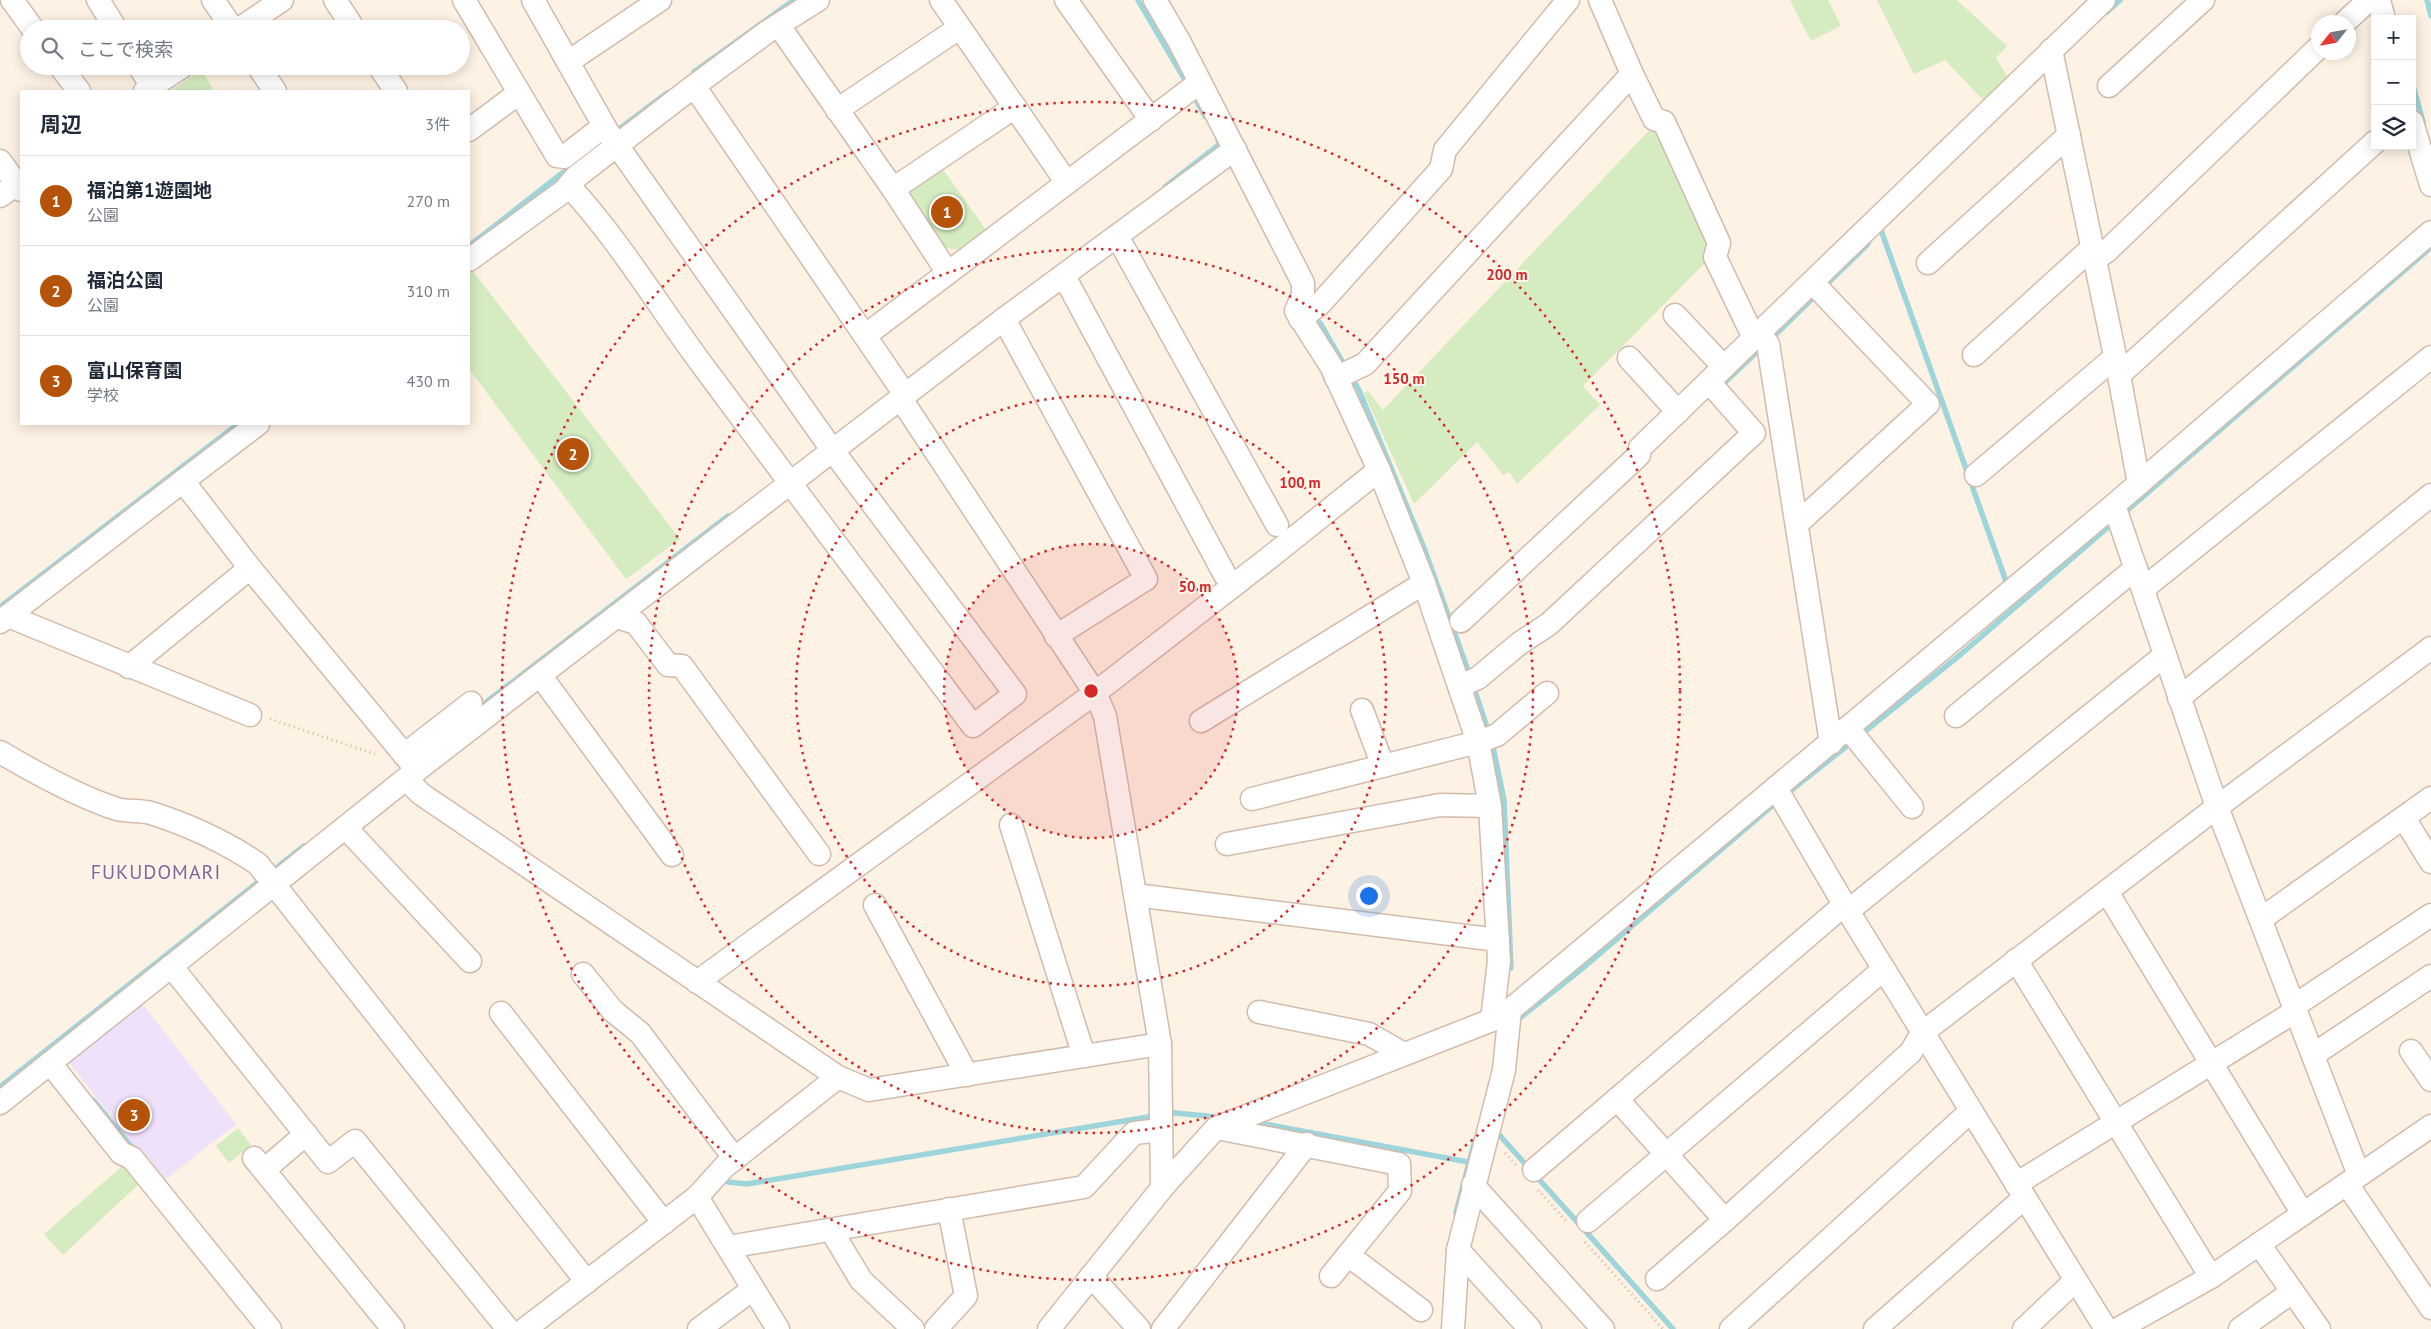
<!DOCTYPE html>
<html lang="ja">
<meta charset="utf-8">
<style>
body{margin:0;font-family:"PT Sans","Noto Sans JP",sans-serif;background:#f6f6f7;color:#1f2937}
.controls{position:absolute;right:15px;top:15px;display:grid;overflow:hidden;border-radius:0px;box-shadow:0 2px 12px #0003}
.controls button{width:45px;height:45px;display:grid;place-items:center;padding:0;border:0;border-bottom:1px solid #e0e1e3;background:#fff;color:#1f2937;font:25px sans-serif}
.compass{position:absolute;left:2311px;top:15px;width:45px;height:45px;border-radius:50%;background:#fff;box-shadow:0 2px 12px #0003;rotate:239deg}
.you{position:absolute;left:1368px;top:895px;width:18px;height:18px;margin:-12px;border:4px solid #fff;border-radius:50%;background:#1a73e8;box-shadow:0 0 0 8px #1a73e833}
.badge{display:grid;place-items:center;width:32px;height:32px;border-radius:50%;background:#b45309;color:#fff;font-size:16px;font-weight:700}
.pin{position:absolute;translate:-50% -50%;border:2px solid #fff;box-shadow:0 1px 5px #0006}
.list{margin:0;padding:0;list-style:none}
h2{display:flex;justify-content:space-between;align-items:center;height:65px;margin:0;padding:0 20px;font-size:21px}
h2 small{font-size:16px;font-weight:400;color:#747a83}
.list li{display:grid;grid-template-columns:32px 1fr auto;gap:15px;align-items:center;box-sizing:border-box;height:90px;padding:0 20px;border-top:1px solid #e0e1e3}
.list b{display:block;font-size:19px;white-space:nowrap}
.list p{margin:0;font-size:16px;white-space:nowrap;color:#747a83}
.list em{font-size:16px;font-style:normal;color:#747a83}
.icon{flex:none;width:28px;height:28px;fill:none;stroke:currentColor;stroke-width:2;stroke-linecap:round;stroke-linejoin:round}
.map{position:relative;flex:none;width:2431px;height:1329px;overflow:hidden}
.search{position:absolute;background:#fff;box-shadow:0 2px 12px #0003;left:20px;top:20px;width:450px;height:55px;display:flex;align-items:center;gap:12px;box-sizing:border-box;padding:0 18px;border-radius:28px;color:#747a83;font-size:19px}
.panel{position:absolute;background:#fff;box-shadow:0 2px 12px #0003;left:20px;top:90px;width:450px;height:335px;border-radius:0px}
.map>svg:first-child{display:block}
</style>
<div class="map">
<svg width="2431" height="1329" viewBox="0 0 2431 1329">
<rect width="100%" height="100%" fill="#fef2e4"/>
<path fill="#f0e1fa" d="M141,1002L236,1124L162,1182L67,1060Z"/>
<g fill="#d5ecc1">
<path d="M1790,0H1828L1841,26L1811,41Z"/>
<path d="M1877,0H1957L2007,46L1996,58L2008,77L1984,101L1945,60L1914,74Z"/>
<path d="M202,70L214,91H170L201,70Z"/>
<path d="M1657,122L1716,252L1583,386L1600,405L1517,484L1509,472L1503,475L1477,442L1414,504L1364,393L1368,391L1383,410Z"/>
<path d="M940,165L987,231L961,250L944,248L908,194V186Z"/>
<path d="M472,270L680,539L626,579L469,369V272Z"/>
<path d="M238,1128L251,1145L229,1163L216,1146Z"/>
<path d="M127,1162L142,1181L63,1255L44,1234Z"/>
</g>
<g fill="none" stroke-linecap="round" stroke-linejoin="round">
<g stroke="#9dd5db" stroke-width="5.5">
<path d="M1138,0L1188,85"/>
<path d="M2427,0L2431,16"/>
<path d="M2107,12L2120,0"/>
<path d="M694,72L794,0"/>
<path d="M2412,82L2423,122"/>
<path d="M1192,93L1205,116"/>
<path d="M614,133L667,93"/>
<path d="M1165,187L1220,144L1218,140"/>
<path d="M1881,230L2007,584"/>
<path d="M469,246L607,138"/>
<path d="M1823,288L1868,244"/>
<path d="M1320,323L1346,368"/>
<path d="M1771,339L1816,295"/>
<path d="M1351,376L1359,390L1424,548L1470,676"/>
<path d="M1720,387L1762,347"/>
<path d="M2123,514L2428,250"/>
<path d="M0,607L238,424"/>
<path d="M1473,685L1489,733"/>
<path d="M476,710L728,516"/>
<path d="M1859,736L1960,655L2114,522"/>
<path d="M1492,742L1504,800L1511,968"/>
<path d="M1785,795L1852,742"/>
<path d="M270,873L304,846"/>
<path d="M1521,1017L1583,968L1778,801"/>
<path d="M0,1087L262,879"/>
<path d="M94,1101L134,1150"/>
<path d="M1165,1112L1217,1117"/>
<path d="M1254,1122L1468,1162"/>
<path d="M1494,1129L1673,1329"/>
<path d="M720,1179L728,1182L747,1184L1148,1117L1155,1112"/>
<path d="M1456,1213L1475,1140"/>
</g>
<defs>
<g id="minor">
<path d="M12,0L33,29"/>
<path d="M98,0L116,29"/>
<path d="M213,0L233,29"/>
<path d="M335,0L354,29"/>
<path d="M464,0L557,156L564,157L604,126"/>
<path d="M533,0L607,131L833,451L1015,694L973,726C884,608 794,489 706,370C660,309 621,242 569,186"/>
<path d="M818,0L767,32L694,86L906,396"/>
<path d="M941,0L1067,183"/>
<path d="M1066,0L1151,120"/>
<path d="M1155,0L1179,41L1303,283V295L1296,311L1331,366L1379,470L1424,583L1478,742L1490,806L1499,961L1492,1020"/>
<path d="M2379,0L2384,19"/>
<path d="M2345,22L2369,0"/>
<path d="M779,26L893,189L948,273"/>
<path d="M239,29L282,0"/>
<path d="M2051,50L2119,375L2139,484"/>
<path d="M568,62L660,0"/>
<path d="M60,66L79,91"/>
<path d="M139,66L155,91"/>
<path d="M258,66L275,91"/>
<path d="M379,66L396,91"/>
<path d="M1632,74L1654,119L1664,122L1719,243L1715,257L1754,338"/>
<path d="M2109,86L2203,0"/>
<path d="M145,91L183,66"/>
<path d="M837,110L959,28"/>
<path d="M2412,122L2431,185"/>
<path d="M469,130L519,93"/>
<path d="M0,161L21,190"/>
<path d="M893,189L1015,107"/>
<path d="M0,196L21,181"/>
<path d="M1117,236L1277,525"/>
<path d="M2095,259L2107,251L2318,48"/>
<path d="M469,260L564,191L576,177L694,86"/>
<path d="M1928,263L2069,135"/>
<path d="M1064,276L1225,575"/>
<path d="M1675,315L1724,367"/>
<path d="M1004,319L1146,579L1056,636"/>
<path d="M1300,319L1320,304L1441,169L1445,150L1568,0"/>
<path d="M1760,334L1768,344L1831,743"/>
<path d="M866,335L1200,82"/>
<path d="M1974,355L2093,247"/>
<path d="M1629,358L1678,412"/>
<path d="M2119,375L2375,142"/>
<path d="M1336,378L1365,364L1632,74L1600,0"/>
<path d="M901,399L1095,693L1105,716L1160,1044L1162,1188"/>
<path d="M1976,475L2114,358"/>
<path d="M183,481L258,424"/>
<path d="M2114,505L2217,807L2359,1175"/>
<path d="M1797,524L1928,404L1812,282"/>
<path d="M2143,589L2431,357"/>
<path d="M8,616L250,715"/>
<path d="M617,617L636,623L668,665L682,666L819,854"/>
<path d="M1461,621L1639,455L1640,448L2104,0"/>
<path d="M0,622L183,481L250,568L417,770"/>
<path d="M129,667L250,568"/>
<path d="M540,675L672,855"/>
<path d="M1460,686L1478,678L1520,643L1549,624L1754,433L1709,382"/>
<path d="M2179,698L2431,495"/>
<path d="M1362,710L1383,766"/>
<path d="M1956,716L2136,568"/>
<path d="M1201,721L1424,583"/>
<path d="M1848,728L1912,807"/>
<path d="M0,752C34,772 79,797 117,809C128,812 140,810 151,813C189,825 224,841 258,864L587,1282"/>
<path d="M404,755L471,703"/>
<path d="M407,780L421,794L838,1077L869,1090L1160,1044"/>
<path d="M1776,788L1848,911L2106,1329"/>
<path d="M1252,799L1478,742L1497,735L1547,693"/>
<path d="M2404,818L2431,862"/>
<path d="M1011,825L1084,1056"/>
<path d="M346,828L470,961"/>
<path d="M1227,844L1440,805L1490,806"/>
<path d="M2107,892L2303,1214"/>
<path d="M1135,895L1498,940"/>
<path d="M875,905L967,1075"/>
<path d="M1848,911L2165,655"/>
<path d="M2261,919L2431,798"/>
<path d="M2016,960L2211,1277"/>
<path d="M171,966L328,1162L355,1141L508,1329"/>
<path d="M583,974L613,1011L640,1033L735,1159"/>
<path d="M697,982L1095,693L1274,554L1379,470"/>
<path d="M2294,1006L2431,915"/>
<path d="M1259,1012L1369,1034L1404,1054"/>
<path d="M501,1013L664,1223"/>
<path d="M2411,1051L2431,1080"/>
<path d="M2313,1055L2431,976"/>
<path d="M50,1063L121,1153L132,1158L270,1329"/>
<path d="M1617,1099L1725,1220"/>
<path d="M0,1103L417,770L540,675L1004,319L1235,149"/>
<path d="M1217,1128L1399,1164L1400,1191L1331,1276"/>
<path d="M254,1158L393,1329"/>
<path d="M264,1170L306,1134"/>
<path d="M1534,1170L1844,905"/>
<path d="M2016,1184L2296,1011"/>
<path d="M2347,1184L2431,1308"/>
<path d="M1473,1185L1603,1329"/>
<path d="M697,1197L778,1329"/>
<path d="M1588,1221L1884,969"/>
<path d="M831,1230L861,1280L913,1329"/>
<path d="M2259,1244L2319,1329"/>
<path d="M728,1247L1084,1187L1134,1133L1161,1130"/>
<path d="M1458,1250L1530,1329"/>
<path d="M1348,1255L1421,1310"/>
<path d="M1091,1276L1139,1329"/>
<path d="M1657,1279L1725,1220L1911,1052L1922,1033L2217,807L2431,648"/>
<path d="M525,1329L697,1197L724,1167L838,1077"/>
<path d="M699,1329L753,1289"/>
<path d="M936,1329L966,1296L949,1209"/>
<path d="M1049,1329L1162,1188L1216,1128L1492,1020L1510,1010L2114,505L2431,232"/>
<path d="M1163,1329L1307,1144"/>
<path d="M1453,1329L1458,1250L1504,1070L1510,1010"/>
<path d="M1731,1329L1971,1111"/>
<path d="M1875,1329L2024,1198"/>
<path d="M2024,1329L2075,1281"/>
<path d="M2118,1329L2211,1277L2431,1126"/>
<path d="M2240,1329L2292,1292"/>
</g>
</defs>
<use href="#minor" stroke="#d2bbac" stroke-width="25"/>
<g stroke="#dab19d" stroke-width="3" stroke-dasharray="1 4" stroke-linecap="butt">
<path d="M270,719L375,754"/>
<path d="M1505,1153L1516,1165"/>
<path d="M1538,1190L1567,1222"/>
<path d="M1585,1242L1663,1329"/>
</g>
<use href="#minor" stroke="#fff" stroke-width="22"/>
</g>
<circle cx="1091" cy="691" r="147" fill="#d62828" fill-opacity=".12"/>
<g fill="none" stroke="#d62828" stroke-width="2.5" stroke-dasharray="2.5 5">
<circle cx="1091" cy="691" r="147"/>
<circle cx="1091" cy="691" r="295"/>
<circle cx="1091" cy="691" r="442"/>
<circle cx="1091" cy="691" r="589"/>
</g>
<g text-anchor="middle" stroke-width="4" stroke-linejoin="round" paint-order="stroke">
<g font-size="20" letter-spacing="1" fill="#86639c" stroke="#fff7ec">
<text x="156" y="879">FUKUDOMARI</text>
</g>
</g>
<circle cx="1091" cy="691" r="8" fill="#d62828" stroke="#fff7ec" stroke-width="2.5"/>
<g font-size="15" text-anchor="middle" font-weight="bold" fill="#d62828" stroke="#fff7ec" stroke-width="4" stroke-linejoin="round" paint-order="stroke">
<text x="1507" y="280">200 m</text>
<text x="1404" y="384">150 m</text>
<text x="1300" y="488">100 m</text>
<text x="1195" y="592">50 m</text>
</g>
</svg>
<div class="controls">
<button>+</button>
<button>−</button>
<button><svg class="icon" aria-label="layers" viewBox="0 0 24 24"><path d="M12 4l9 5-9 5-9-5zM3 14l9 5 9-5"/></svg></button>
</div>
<svg class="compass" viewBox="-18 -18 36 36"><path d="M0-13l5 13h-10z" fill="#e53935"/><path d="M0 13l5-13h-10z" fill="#747a83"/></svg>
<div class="you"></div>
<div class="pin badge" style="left:947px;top:212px">1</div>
<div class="pin badge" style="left:573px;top:454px">2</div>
<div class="pin badge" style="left:134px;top:1115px">3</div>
<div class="search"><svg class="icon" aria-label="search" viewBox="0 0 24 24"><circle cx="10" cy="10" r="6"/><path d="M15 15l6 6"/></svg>ここで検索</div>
<section class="panel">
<h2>周辺<small>3件</small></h2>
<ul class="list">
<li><span class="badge">1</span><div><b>福泊第1遊園地</b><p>公園</p></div><em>270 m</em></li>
<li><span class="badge">2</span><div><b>福泊公園</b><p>公園</p></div><em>310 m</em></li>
<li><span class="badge">3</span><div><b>富山保育園</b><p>学校</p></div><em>430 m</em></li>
</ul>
</section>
</div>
